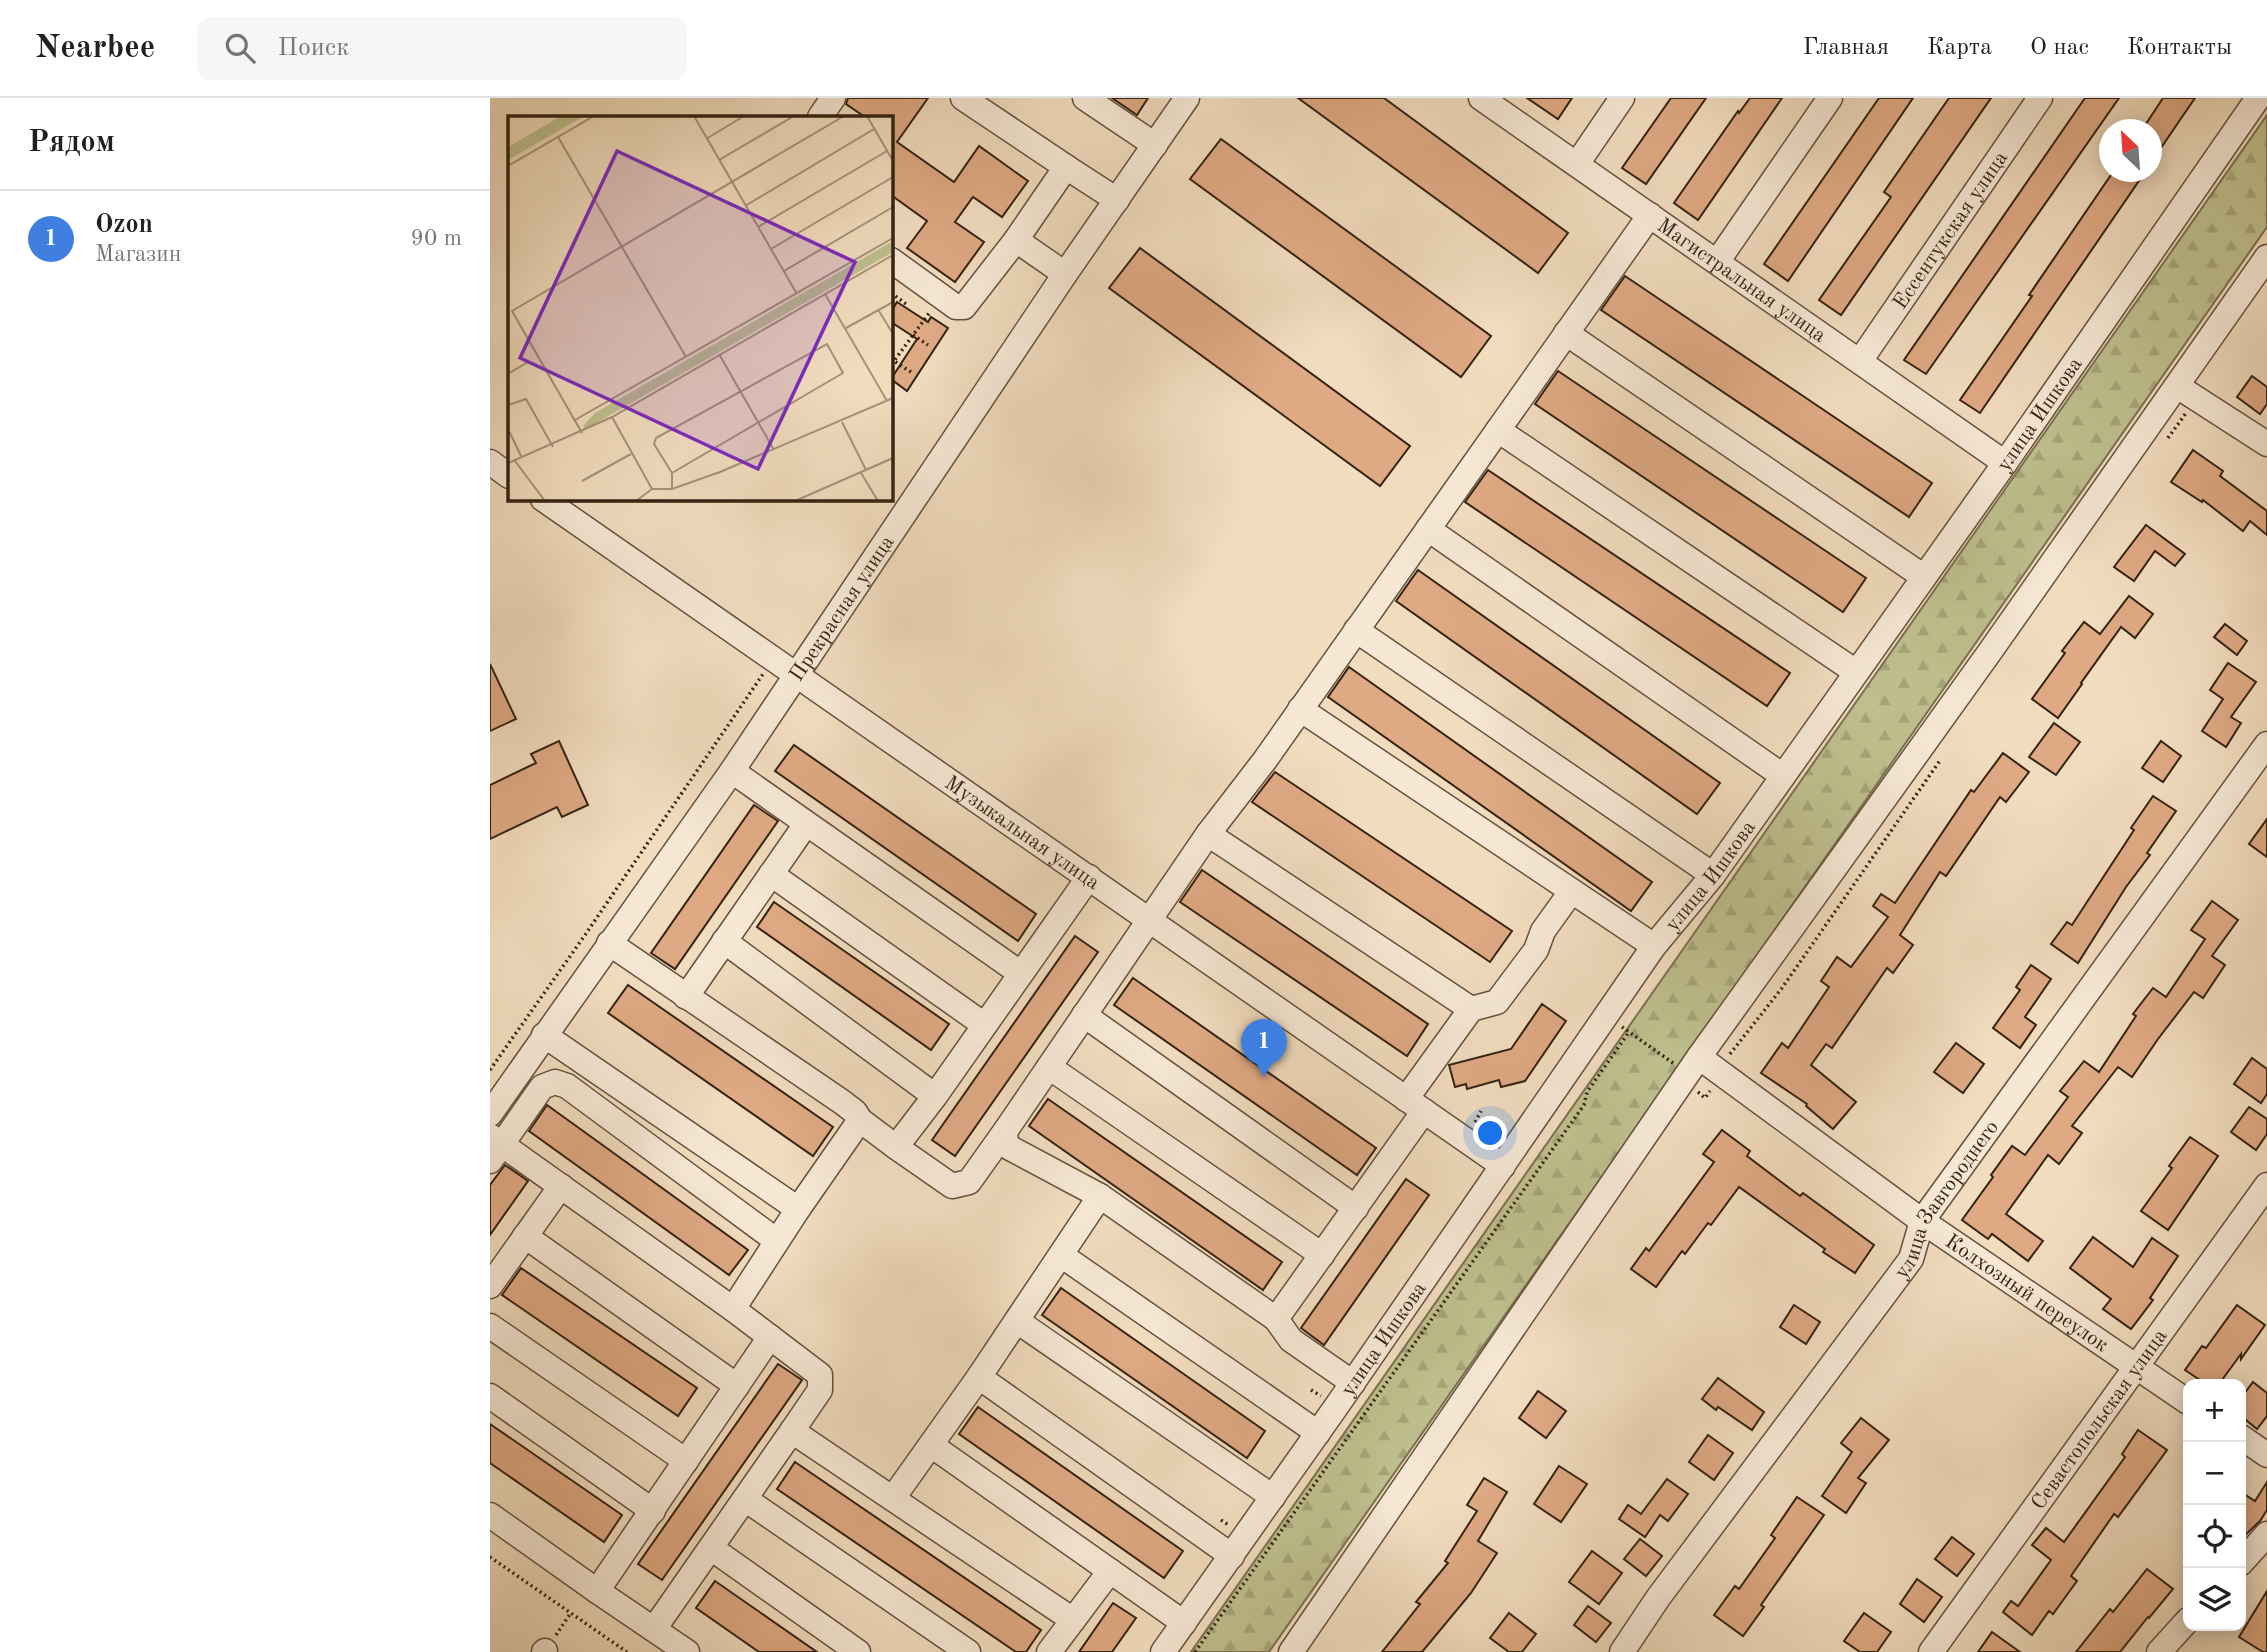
<!DOCTYPE html>
<html lang="ru">
<meta charset="utf-8">
<style>
body{margin:0;font-family:"Old Standard TT",serif;background:#f6f6f6;color:#202124}
.controls{position:absolute;right:21px;bottom:21px;display:grid;overflow:hidden;border-radius:14px;box-shadow:0 4px 18px #0003}
.controls button{width:63px;height:63px;display:grid;place-items:center;padding:0;border:0;border-bottom:2px solid #e0e0e0;background:#fff;color:#202124;font:35px sans-serif}
.compass{position:absolute;left:1609px;top:21px;width:63px;height:63px;border-radius:50%;background:#fff;box-shadow:0 4px 18px #0003;rotate:335deg}
.you{position:absolute;left:1001px;top:1036px;width:24px;height:24px;margin:-18px;border:5px solid #fff;border-radius:50%;background:#1a73e8;box-shadow:0 0 0 10px #1a73e833}
.badge{display:grid;place-items:center;width:46px;height:46px;border-radius:50%;background:#1a73e8;color:#fff;font-size:23px;font-weight:700}
.pin{position:absolute;translate:-50% -58px;filter:drop-shadow(0 2px 4px #0008)}
.pin::after{content:'';position:absolute;top:37px;width:24px;height:21px;background:inherit;clip-path:polygon(0 0,100% 0,50% 100%)}
.list{margin:0;padding:0;list-style:none}
h2{display:flex;justify-content:space-between;align-items:center;height:91px;margin:0;padding:0 28px;font-size:30px}
h2 small{font-size:23px;font-weight:400;color:#757577}
.list li{display:grid;grid-template-columns:46px 1fr auto;gap:21px;align-items:center;box-sizing:border-box;height:98px;padding:0 28px;border-top:2px solid #e0e0e0}
.list b{display:block;font-size:26px;white-space:nowrap}
.list p{margin:0;font-size:23px;white-space:nowrap;color:#757577}
.list em{font-size:23px;font-style:normal;color:#757577}
.icon{flex:none;width:38px;height:38px;fill:none;stroke:currentColor;stroke-width:2;stroke-linecap:round;stroke-linejoin:round}
.map{position:relative;flex:none;width:1777px;height:1554px;overflow:hidden}
header{display:flex;align-items:center;gap:42px;box-sizing:border-box;height:98px;padding:0 35px;background:#fff;border-bottom:2px solid #e0e0e0}
header strong{font-size:33px}
nav{display:flex;gap:38px;margin-inline-start:auto;font-size:24px}
.search{width:490px;height:63px;background:#f6f6f6;display:flex;align-items:center;gap:18px;box-sizing:border-box;padding:0 24px;border-radius:14px;color:#757577;font-size:26px}
main{display:flex}
aside{flex:1;background:#fff}
.map>svg:first-child{display:block}
</style>
<header>
<strong>Nearbee</strong>
<div class="search"><svg class="icon" aria-label="search" viewBox="0 0 24 24"><circle cx="10" cy="10" r="6"/><path d="M15 15l6 6"/></svg>Поиск</div>
<nav><a>Главная</a><a>Карта</a><a>О нас</a><a>Контакты</a></nav>
</header>
<main>
<aside>
<h2>Рядом<small></small></h2>
<ul class="list">
<li><span class="badge" style="background:#3f7fe0">1</span><div><b>Ozon</b><p>Магазин</p></div><em>90 m</em></li>
</ul>
</aside>
<div class="map">
<svg width="1777" height="1554" viewBox="0 0 1777 1554">
<defs>
<pattern id="forest-firs" width="22" height="20" patternUnits="userSpaceOnUse" patternTransform="scale(1.75)"><rect width="22" height="20" fill="#bfbf8e"/><path d="M5 1l3.5 6h-7zM16 11l3.5 6h-7z" fill="#a5a479"/></pattern>
</defs>
<rect width="100%" height="100%" fill="#f1dcbe"/>
<filter id="stains"><feTurbulence type="fractalNoise" baseFrequency=".00286" numOctaves="4"/><feColorMatrix values="0 0 0 0 .2 0 0 0 0 .09 0 0 0 0 .02 0 0 0 .5 -.17"/></filter>
<radialGradient id="worn" r=".72"><stop offset=".6" stop-color="#630" stop-opacity="0"/><stop offset="1" stop-color="#630" stop-opacity=".3"/></radialGradient>
<path fill="url(#forest-firs)" stroke="#7a7150" stroke-width="2" d="M1777,17V129L779,1554H701Z"/>
<g fill="#dea983" stroke="#352312" stroke-width="2">
<path d="M358,0H438L407,44L464,84L489,48L538,83L512,119L483,99L465,124L494,144L465,184L417,150L437,123L401,97V19H375L356,6Z"/>
<path d="M622,0H658L647,17Z"/>
<path d="M808,0H894L1078,135L1048,175Z"/>
<path d="M1037,0H1082L1068,21Z"/>
<path d="M1181,0H1216L1156,86L1132,70Z"/>
<path d="M1260,0H1292L1208,122L1184,105L1248,13L1249,15Z"/>
<path d="M1389,0H1423L1298,183L1274,166Z"/>
<path d="M1459,0H1501L1351,217L1329,202L1401,99L1394,94Z"/>
<path d="M1595,0H1629L1436,276L1414,262Z"/>
<path d="M1673,0H1705L1662,63V32H1652Z"/>
<path d="M731,41L1001,238L971,279L700,81Z"/>
<path d="M1623,74H1655L1490,315L1470,302L1542,198L1539,197Z"/>
<path d="M650,150L920,348L890,388L619,190Z"/>
<path d="M1135,178L1442,385L1419,419L1111,212Z"/>
<path d="M407,204L438,224L441,219L458,230L417,293L401,281L427,241L401,224V214Z"/>
<path d="M1068,273L1376,480L1353,514L1045,306Z"/>
<path d="M1762,278L1777,289V306L1770,316L1747,299Z"/>
<path d="M1703,352L1733,373L1730,378L1777,413V437L1760,423L1753,433L1713,402L1712,404L1681,384Z"/>
<path d="M998,372L1300,575L1277,608L975,404Z"/>
<path d="M1656,427L1695,456L1685,468L1665,453L1644,483L1624,469Z"/>
<path d="M928,472L1230,685L1207,716L906,503Z"/>
<path d="M1639,498L1663,516L1645,540L1631,529L1591,585L1592,586L1568,620L1542,601L1575,555L1572,553L1594,524L1610,536Z"/>
<path d="M1735,526L1757,543L1747,557L1724,539Z"/>
<path d="M1738,565L1766,584L1741,619L1751,625L1736,649L1712,633L1733,601L1720,592Z"/>
<path d="M0,566L26,621L0,633Z"/>
<path d="M859,569L1162,784L1141,813L838,599Z"/>
<path d="M1564,625L1590,644L1566,677L1539,659Z"/>
<path d="M69,643L98,707L72,719L67,709L0,741V687L46,665L41,656Z"/>
<path d="M1671,643L1691,658L1673,684L1652,670Z"/>
<path d="M304,647L546,816L528,843L285,673Z"/>
<path d="M1513,655L1539,674L1516,704L1510,699L1456,778L1450,774L1410,837L1423,847L1403,875L1397,870L1342,950L1336,946L1321,967L1366,1004L1343,1031L1316,1008L1317,1006L1271,975L1292,945L1298,950L1339,889L1331,883L1347,859L1361,869L1398,819L1383,808L1391,796L1405,805L1481,692L1484,694Z"/>
<path d="M785,674L1022,833L1000,864L762,704Z"/>
<path d="M1663,698L1686,713L1657,755L1660,757L1636,789L1588,865L1561,846L1577,824L1582,827L1644,732L1641,730Z"/>
<path d="M264,707L288,723L185,871L161,855Z"/>
<path d="M1777,721V759L1759,746Z"/>
<path d="M712,772L938,926L917,958L690,804Z"/>
<path d="M1722,803L1748,822L1722,858L1735,867L1713,900L1704,894L1668,941L1642,979L1628,969L1582,1028L1592,1035L1569,1066L1558,1057L1516,1116L1553,1143L1538,1163L1502,1136L1498,1141L1472,1122L1503,1079L1501,1077L1522,1048L1535,1057L1578,999L1570,993L1594,963L1609,974L1646,918L1643,916L1663,890L1676,899L1715,841L1701,832Z"/>
<path d="M284,804L459,926L441,952L267,829Z"/>
<path d="M585,838L608,854L465,1058L442,1042Z"/>
<path d="M1541,867L1561,881L1535,919L1546,927L1530,950L1503,930L1530,892L1526,889Z"/>
<path d="M643,880L886,1050L867,1077L624,907Z"/>
<path d="M138,887L343,1029L323,1058L118,915Z"/>
<path d="M1052,906L1076,923L1035,983L1011,989L1009,982L977,991L976,986L965,989L959,967L1021,951Z"/>
<path d="M1466,945L1494,966L1473,995L1444,974Z"/>
<path d="M1762,960L1777,971V996L1771,1005L1744,986Z"/>
<path d="M558,1001L792,1164L773,1192L539,1028Z"/>
<path d="M57,1007L258,1152L239,1177L39,1033Z"/>
<path d="M1759,1009L1777,1021V1036L1766,1052L1741,1034Z"/>
<path d="M1232,1032L1260,1053L1257,1058L1310,1098L1313,1095L1384,1147L1365,1175L1333,1154L1335,1151L1249,1089L1221,1127L1218,1125L1195,1156L1192,1153L1166,1189L1141,1171L1156,1150L1159,1153L1224,1064L1213,1056Z"/>
<path d="M1700,1039L1728,1058L1678,1132L1651,1113L1682,1070L1679,1068Z"/>
<path d="M15,1067L38,1083L0,1137V1087Z"/>
<path d="M916,1081L939,1097L834,1247L811,1230Z"/>
<path d="M1603,1139L1643,1169L1662,1140L1688,1158L1660,1200L1663,1202L1641,1231L1613,1211L1621,1201L1580,1170Z"/>
<path d="M31,1170L207,1290L188,1318L12,1197Z"/>
<path d="M571,1190L775,1333L757,1360L552,1217Z"/>
<path d="M1304,1207L1330,1224L1316,1246L1290,1229Z"/>
<path d="M1747,1207L1775,1227L1751,1261V1256L1729,1286H1716L1695,1272L1712,1248L1716,1250Z"/>
<path d="M288,1266L312,1282L172,1482L148,1466Z"/>
<path d="M1228,1280L1274,1314L1262,1332L1228,1309L1226,1312L1212,1301Z"/>
<path d="M1763,1284L1777,1295V1318L1767,1331L1751,1318V1300Z"/>
<path d="M1048,1293L1076,1313L1056,1340L1029,1320Z"/>
<path d="M488,1309L693,1453L674,1480L469,1336Z"/>
<path d="M1371,1320L1399,1342L1368,1380L1376,1385L1356,1415L1332,1398L1362,1354L1351,1345Z"/>
<path d="M0,1326L132,1417L114,1444L0,1365Z"/>
<path d="M1648,1332L1677,1352L1628,1419L1624,1416L1581,1478L1587,1483L1563,1516L1559,1513L1542,1537L1513,1514L1521,1503L1528,1508L1561,1462L1542,1447L1556,1430L1574,1444L1635,1359L1632,1356Z"/>
<path d="M1218,1337L1243,1355L1224,1382L1199,1364Z"/>
<path d="M305,1364L551,1532L536,1554H526L287,1391Z"/>
<path d="M1069,1368L1097,1386L1071,1424L1044,1406Z"/>
<path d="M994,1380L1017,1394L988,1443L1007,1455L981,1495L932,1554H892L930,1506L926,1504L958,1465L955,1463L987,1413L977,1407Z"/>
<path d="M1177,1381L1198,1396L1178,1423L1170,1417L1155,1439L1129,1421L1138,1407L1151,1416Z"/>
<path d="M1777,1384V1412L1770,1423L1751,1441V1394L1765,1403Z"/>
<path d="M1307,1399L1334,1417L1271,1507L1274,1509L1253,1538L1224,1517L1245,1488L1249,1491L1285,1440L1281,1437Z"/>
<path d="M1462,1439L1484,1456L1467,1478L1445,1461Z"/>
<path d="M1150,1441L1172,1458L1156,1478L1134,1461Z"/>
<path d="M1102,1453L1132,1475L1109,1506L1079,1484Z"/>
<path d="M1657,1471L1683,1491L1659,1520L1658,1519L1630,1554H1586L1620,1511L1623,1514Z"/>
<path d="M1427,1481L1452,1499L1434,1524L1410,1506Z"/>
<path d="M225,1483L327,1554H269L206,1510Z"/>
<path d="M1777,1493V1554H1773L1749,1539Z"/>
<path d="M623,1505L646,1520L622,1554H589Z"/>
<path d="M1098,1508L1121,1525L1106,1544L1084,1527Z"/>
<path d="M1019,1515L1046,1536L1032,1554H1019L1000,1540Z"/>
<path d="M1374,1515L1401,1534L1387,1554H1370L1354,1543Z"/>
<path d="M1502,1534L1530,1554H1488Z"/>
</g>
<g fill="none" stroke-linecap="round" stroke-linejoin="round">
<defs>
<g id="minor">
<path d="M595,0L665,47"/>
<path id="s1" d="M991,0L1515,365"/>
<path d="M330,19L343,0"/>
<path d="M1087,66L1132,0"/>
<path d="M576,69L627,102"/>
<path d="M526,142L575,176"/>
<path d="M401,162L466,209H474L526,142L576,69L473,0"/>
<path d="M1227,164L1340,0"/>
<path d="M1076,235L1434,479"/>
<path id="s2" d="M1370,263L1550,0"/>
<path d="M1687,288L1777,346"/>
<path d="M1008,332L1366,574"/>
<path d="M0,364L19,378"/>
<path id="s3" d="M53,401L1013,1068"/>
<path d="M938,431L1293,678"/>
<path d="M866,532L1223,777"/>
<path d="M810,611L1164,848"/>
<path d="M242,673L530,875"/>
<path d="M718,736L775,662L1160,117"/>
<path d="M281,776L493,926"/>
<path d="M234,843L445,998"/>
<path d="M119,845L352,1004L365,1014L370,1022L308,1111L243,1211"/>
<path d="M196,899L316,726"/>
<path d="M594,917L866,1110"/>
<path d="M54,937L308,1111"/>
<path id="s4" d="M1209,959L1432,1123L1698,1304"/>
<path d="M559,969L832,1157"/>
<path d="M916,1001L981,911L1007,904L1046,852L1053,833L1081,794"/>
<path id="s5" d="M0,1016L242,673L575,176L697,0"/>
<path d="M370,1022L406,1049L445,998L599,779"/>
<path d="M0,1038L243,1211L330,1277V1292L302,1333"/>
<path d="M406,1049L462,1088L479,1084L516,1032"/>
<path d="M0,1063L52,989L65,984L77,988L287,1143"/>
<path d="M35,1138L247,1288"/>
<path d="M571,1157L828,1335"/>
<path d="M0,1188L71,1088"/>
<path d="M786,1221L934,1013"/>
<path d="M527,1223L783,1399"/>
<path d="M0,1228L196,1363"/>
<path d="M489,1279L742,1458"/>
<path d="M863,1285L801,1242L786,1221L610,1098L520,1050L515,1042L516,1032L718,736L981,911"/>
<path d="M0,1298L163,1413"/>
<path d="M1751,1339L1777,1357"/>
<path d="M441,1347L694,1525"/>
<path d="M403,1400L489,1279L610,1098"/>
<path d="M255,1401L478,1554"/>
<path d="M0,1417L107,1493L197,1554"/>
<path d="M221,1450L368,1554"/>
<path d="M1751,1465L1777,1436"/>
<path d="M107,1493L280,1239"/>
<path d="M164,1531L302,1333L583,1522"/>
<path d="M54,1554L55,1553"/>
<path d="M559,1554L620,1473"/>
<path id="s6" d="M673,1554L846,1309L1164,848L1223,777L1515,365L1768,0"/>
<path d="M801,1554L1209,959L1499,555L1777,159"/>
<path id="s7" d="M1132,1554L1168,1500L1421,1161L1432,1123L1777,646"/>
<path id="s8" d="M1441,1554L1777,1087"/>
<path d="M1669,1554L1698,1522"/>
</g>
</defs>
<use href="#minor" stroke="#64513d" stroke-width="27"/>
<g stroke="#352312" stroke-width="3.5" stroke-dasharray="2 3.5" stroke-linecap="butt">
<path d="M401,195L416,206"/>
<path d="M423,237L438,247"/>
<path d="M421,274L404,263L440,214"/>
<path d="M1678,340L1696,315"/>
<path d="M1132,929L1183,965"/>
<path d="M1240,956L1292,890L1451,661"/>
<path d="M0,972L95,837L273,576"/>
<path d="M1208,994L1215,1000L1220,993"/>
<path d="M985,1024L991,1013"/>
<path d="M821,1292L831,1298"/>
<path d="M731,1422L740,1428"/>
<path d="M0,1459L137,1554"/>
<path d="M66,1537L80,1516"/>
<path d="M705,1554L1094,1007L1097,994L1139,934"/>
</g>
<use href="#minor" stroke="#f6e8d5" stroke-width="24"/>
</g>
<g text-anchor="middle" stroke-width="5" stroke-linejoin="round" paint-order="stroke">
<g font-size="21" fill="#352312" stroke="#f6e8d5">
<text dy="7" stroke="none"><textPath href="#s2" startOffset="159">Ессентукская улица</textPath></text>
<text dy="7" stroke="none"><textPath href="#s1" startOffset="318">Магистральная улица</textPath></text>
<text dy="7" stroke="none"><textPath href="#s6" startOffset="1517">улица Ишкова</textPath></text>
<text dy="7" stroke="none"><textPath href="#s5" startOffset="616">Прекрасная улица</textPath></text>
<text dy="7" stroke="none"><textPath href="#s3" startOffset="584">Музыкальная улица</textPath></text>
<text dy="7" stroke="none"><textPath href="#s6" startOffset="950">улица Ишкова</textPath></text>
<text dy="7" stroke="none"><textPath href="#s7" startOffset="558">улица Завгороднего</textPath></text>
<text dy="7" stroke="none"><textPath href="#s4" startOffset="404">Колхозный переулок</textPath></text>
<text dy="7" stroke="none"><textPath href="#s6" startOffset="383">улица Ишкова</textPath></text>
<text dy="7" stroke="none"><textPath href="#s8" startOffset="287">Севастопольская улица</textPath></text>
</g>
</g>
<g transform="translate(18 18)">
<rect width="385" height="385" fill="#f1dcbe"/>
<path d="M53,0H76L0,44V31ZM385,125V136L78,313L75,310L87,297Z" fill="#bfbf8e"/>
<path fill="none" stroke="#a69279" stroke-width="2" d="M186,0L289,178M359,0L385,45M50,21L178,241M198,23L236,0M211,44L286,0M0,50L86,0M237,90L366,13M250,111L379,35M263,133L385,61M276,155L385,91M317,178L379,285M371,195L385,218M338,212L385,186M211,238L266,334M0,258L20,246M0,289L18,283L45,331M104,301L144,373M67,304L385,122M334,306L358,354M0,313L14,342M74,317L4,195L336,0M7,345L37,385M0,347L104,301L385,139M353,357L370,385M74,365L123,338M164,373V357L146,328L148,322L319,228L335,257L164,357M128,385L144,373H164L212,356L385,282M287,385L385,342"/>
<path fill="#7b2cbf" fill-opacity="0.15" stroke="#7b2cbf" stroke-width="3.5" d="M109,35L347,146L250,353L12,242Z"/>
<rect width="385" height="385" fill="none" stroke="#352312" stroke-width="3.5"/>
</g>
<rect width="100%" height="100%" filter="url(#stains)"/>
<rect width="100%" height="100%" fill="url(#worn)"/>
</svg>
<div class="controls">
<button>+</button>
<button>−</button>
<button><svg class="icon" aria-label="locate" viewBox="0 0 24 24"><circle cx="12" cy="12" r="6"/><path d="M12 2v4M12 18v4M2 12h4M18 12h4"/></svg></button>
<button><svg class="icon" aria-label="layers" viewBox="0 0 24 24"><path d="M12 4l9 5-9 5-9-5zM3 14l9 5 9-5"/></svg></button>
</div>
<svg class="compass" viewBox="-18 -18 36 36"><path d="M0-13l5 13h-10z" fill="#e53935"/><path d="M0 13l5-13h-10z" fill="#757577"/></svg>
<div class="you"></div>
<div class="pin badge" style="left:774px;top:979px;background:#3f7fe0">1</div>
</div>
</main>
